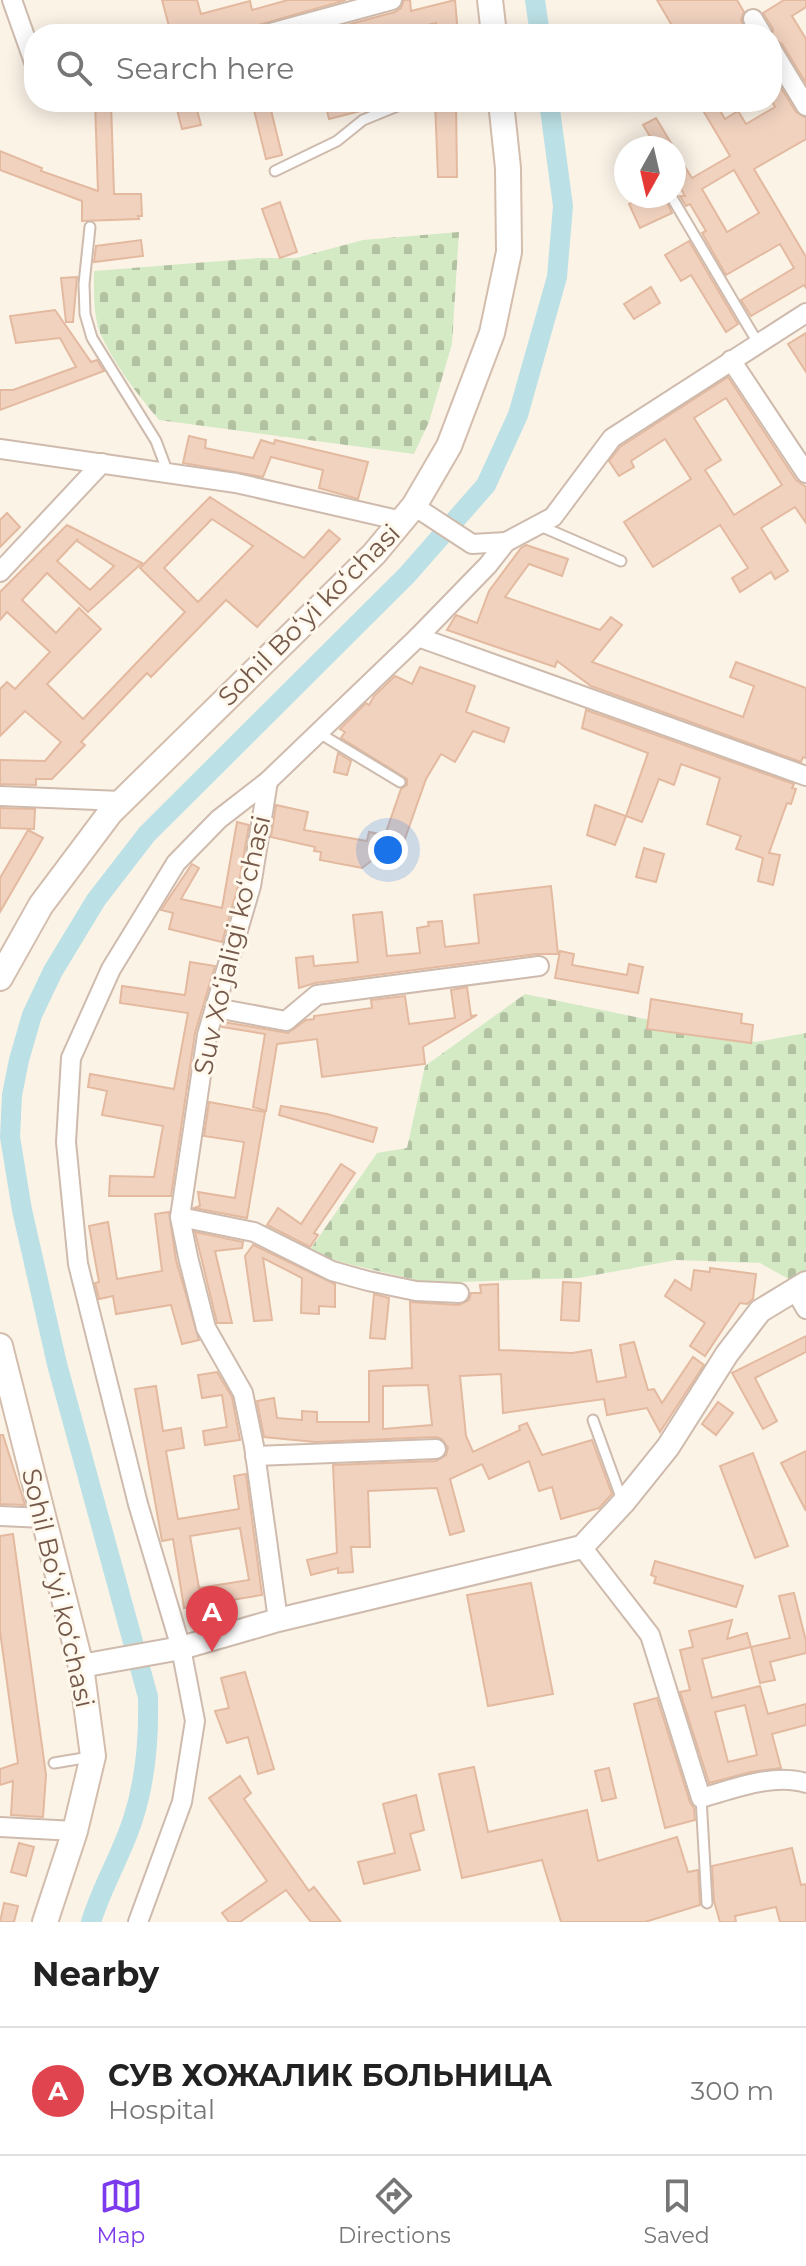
<!DOCTYPE html>
<meta charset="utf-8">
<style>
body{margin:0;font-family:Montserrat,sans-serif;background:#f6f6f6;color:#222}
.compass{position:absolute;left:614px;top:136px;width:72px;height:72px;border-radius:50%;background:#fff;box-shadow:0 4px 20px #0003;rotate:188deg}
.you{position:absolute;left:388px;top:850px;width:28px;height:28px;margin:-20px;border:6px solid #fff;border-radius:50%;background:#1a73e8;box-shadow:0 0 0 12px #1a73e833}
.badge{display:grid;place-items:center;width:52px;height:52px;border-radius:50%;background:#7c3aed;color:#fff;font-size:26px;font-weight:700}
.pin{position:absolute;translate:-50% -66px;filter:drop-shadow(0 2px 4px #0008)}
.pin::after{content:'';position:absolute;top:42px;width:28px;height:24px;background:inherit;clip-path:polygon(0 0,100% 0,50% 100%)}
.list{margin:0;padding:0;list-style:none}
h2{display:flex;justify-content:space-between;align-items:center;height:104px;margin:0;padding:0 32px;font-size:34px}
h2 small{font-size:26px;font-weight:400;color:#767676}
.list li{display:grid;grid-template-columns:52px 1fr auto;gap:24px;align-items:center;box-sizing:border-box;height:128px;padding:0 32px;border-top:2px solid #e0e0e0}
.list b{display:block;font-size:30px;white-space:nowrap}
.list p{margin:0;font-size:26px;white-space:nowrap;color:#767676}
.list em{font-size:26px;font-style:normal;color:#767676}
.icon{flex:none;width:44px;height:44px;fill:none;stroke:currentColor;stroke-width:2;stroke-linecap:round;stroke-linejoin:round}
.map{position:relative;flex:none;width:806px;height:1922px;overflow:hidden}
.search{position:absolute;background:#fff;box-shadow:0 4px 20px #0003;left:24px;right:24px;top:24px;height:88px;display:flex;align-items:center;gap:20px;box-sizing:border-box;padding:0 28px;border-radius:32px;color:#767676;font-size:30px}
.sheet{height:232px;background:#fff}
nav{display:flex;justify-content:space-around;align-items:center;box-sizing:border-box;height:112px;border-top:2px solid #e0e0e0;background:#fff;font-size:22px;color:#767676}
nav a{display:grid;justify-items:center;gap:4px}
nav .on{color:#7c3aed}
.map>svg:first-child{display:block}
</style>
<div class="map">
<svg width="806" height="1922" viewBox="0 0 806 1922">
<defs>
<pattern id="cemetery-stones" width="16" height="16" patternUnits="userSpaceOnUse" patternTransform="scale(2)"><rect width="16" height="16" fill="#d4eac5"/><path d="M2 7V4a2 2 0 0 1 4 0v3zM10 15v-3a2 2 0 0 1 4 0v3z" fill="#b1c1a2"/></pattern>
</defs>
<rect width="100%" height="100%" fill="#fcf3e7"/>
<g fill="url(#cemetery-stones)">
<path d="M459,232L452,344L429,422L414,454L159,420C137,394 114,364 100,333C93,314 94,291 94,271L258,258H296L363,240Z"/>
<path d="M525,994L756,1042L806,1033V1272L792,1281L760,1263L676,1260L579,1278L428,1283L307,1254L377,1153L407,1148L425,1066Z"/>
</g>
<g fill="none" stroke-linecap="round" stroke-linejoin="round">
<g stroke="#bbe0e5" stroke-width="20">
<path d="M535,0L540,34"/>
<path d="M91,1922C102,1886 122,1854 133,1819C146,1779 149,1738 148,1697L57,1364L22,1210L10,1137L12,1095L19,1060L32,1015L53,971L96,900L147,834L407,575L486,485L518,415L557,277L563,206L549,102"/>
</g>
</g>
<g fill="#f1d2bf" stroke="#e3b99f" stroke-width="2" fill-rule="evenodd">
<path d="M162,0H197L201,14L250,1L252,10L288,0H346L227,34H171Z"/>
<path d="M404,0H410L411,11L455,0L458,34H437L436,23L390,34H313L395,12L401,8Z"/>
<path d="M657,0H737L744,12L741,20L748,34H677Z"/>
<path d="M784,0H806V7L792,16L806,39V83L782,44L773,38V29L763,13Z"/>
<path d="M772,73L796,112L806,118V139L754,169L806,257V288L804,285L751,316L741,300L794,268L780,244L726,275L702,233L706,231L690,204L686,206L680,196H685L674,177V149L692,178L730,156L698,102H715L725,119L738,111L746,124L775,107L772,102ZM734,170L759,213L727,232L702,189Z"/>
<path d="M95,102H111L114,194H141L142,216H138L139,219L82,221V201L0,170V151L42,168L41,171L98,191Z"/>
<path d="M175,102H195L201,125L182,129Z"/>
<path d="M252,102H269L282,155L266,159Z"/>
<path d="M325,102H375L376,107L329,119Z"/>
<path d="M435,102H456L457,177H438Z"/>
<path d="M656,118L674,148H657L643,125Z"/>
<path d="M647,196H664L672,213L640,228L629,204Z"/>
<path d="M280,202L297,252L280,258L262,209Z"/>
<path d="M141,240L143,256L94,262L96,246Z"/>
<path d="M689,241L738,324L726,332L691,275L681,281L665,255Z"/>
<path d="M77,277L73,322H66L61,278Z"/>
<path d="M651,287L660,303L634,319L624,304Z"/>
<path d="M55,310L91,362L97,360L104,371L0,410V390H13L76,367L60,338L16,343L10,316Z"/>
<path d="M806,333V372L788,344Z"/>
<path d="M728,377L796,480L806,487V523L795,507L761,528L788,571L775,579L771,572L740,592L732,578L748,568L720,525L653,567L624,522L691,479L665,439L631,461L634,467L619,476L609,461L620,447ZM726,398L782,485L734,515L705,470L721,460L694,418Z"/>
<path d="M189,436L206,440L205,448L253,458L261,440L274,444L275,440L368,462L358,499L319,488L323,470L271,457L263,477L183,463Z"/>
<path d="M210,497L304,558L329,530L340,539L257,627L226,600L151,677L147,673L81,742L85,745L52,779H36V785L0,784V760L45,761L61,742L25,711L0,736V689L7,682L15,689L50,652L7,612L0,620V592L67,525L142,563L88,612L47,573L22,600L56,633L79,608L101,629L47,684L83,719L185,612L140,568ZM212,519L253,546L198,602L164,568ZM78,539L77,541L114,566L90,590L57,561Z"/>
<path d="M7,513L20,527L0,547V520Z"/>
<path d="M526,545L568,559L562,576L529,564L505,597L600,630L611,617L622,625L592,662L743,717L754,686L730,677L736,662L806,688V758L803,757L801,762L591,686L557,661L555,667L447,630L456,615L477,623L489,591L521,548Z"/>
<path d="M420,667L475,686L466,712L509,728L504,742L473,731L455,762L441,754L426,779L396,864L375,858L362,868L320,860L321,852L314,851L315,847L271,837L276,805L308,812L304,830L367,841L369,832L385,835L401,789L407,785V779L341,738L345,732L340,729L366,703L369,705L374,696L395,676L412,684Z"/>
<path d="M586,710L794,784L792,788L796,789L791,804L787,803L769,853L780,855L773,885L758,881L763,858L736,849L741,836L707,824L720,778L681,764L674,785L659,779L642,822L626,816L648,753L582,728Z"/>
<path d="M338,753L351,761L347,775L334,772Z"/>
<path d="M595,805L626,816L615,845L587,835Z"/>
<path d="M0,808L35,809L34,829L0,828Z"/>
<path d="M237,822L249,825L239,883L222,942L169,929L173,913L161,910L192,864L199,868L181,899L222,908Z"/>
<path d="M28,830L43,838L0,912V878Z"/>
<path d="M644,848L664,854L656,882L636,877Z"/>
<path d="M551,886L558,954H537L315,983L299,988L296,958L313,956L314,966L358,962L353,915L382,912L387,956L420,953L417,928L429,926L428,922L442,921L445,947L479,943L474,895Z"/>
<path d="M560,951L574,954L572,965L627,975L629,964L643,967L638,993L555,978Z"/>
<path d="M190,962L215,966L195,1033L171,1196H109L110,1176L154,1177L163,1126L102,1115L107,1091L88,1087L90,1074L174,1089L188,1013L120,1003L122,986L185,995Z"/>
<path d="M467,987L471,1016L477,1015L423,1047L425,1064L322,1077L317,1039L277,1044L266,1111L253,1107L265,1034L222,1027L223,1022L288,1033L306,1020L314,1019V1016L372,1008L371,1000L405,996L409,1024L455,1018L451,990Z"/>
<path d="M651,999L742,1014L741,1023L753,1025L751,1043L647,1029Z"/>
<path d="M209,1102L265,1112L247,1218L194,1208L200,1206L198,1192L235,1198L244,1142L204,1136Z"/>
<path d="M281,1106L327,1114L377,1128L373,1142L279,1115Z"/>
<path d="M341,1164L355,1173L314,1233L318,1235L310,1247L267,1225L278,1208L301,1224Z"/>
<path d="M169,1212L176,1260L199,1340L182,1344L171,1305L116,1314L113,1296L99,1299L95,1283L99,1282L89,1226L108,1222L117,1279L162,1271L155,1214Z"/>
<path d="M195,1232L243,1242L242,1248L215,1251L232,1323H217Z"/>
<path d="M253,1245L335,1284V1307L319,1306V1314L301,1313L302,1278L263,1258L272,1320L254,1321L245,1256Z"/>
<path d="M710,1268L756,1274L753,1299L747,1304L740,1303L705,1356L690,1346L705,1323L665,1296L675,1280L691,1290L694,1270L710,1272Z"/>
<path d="M563,1282L581,1283L579,1321L561,1320Z"/>
<path d="M498,1284L499,1350L572,1353L591,1350L597,1382L626,1377L620,1345L634,1342L648,1390L654,1389L662,1403L693,1357L704,1365L660,1432L647,1408L607,1415L604,1399L503,1413L501,1374L460,1376L466,1436L473,1452L520,1430L519,1426L527,1423L542,1455L592,1440L612,1494L599,1508L561,1519L552,1487L539,1491L529,1461L489,1479L482,1464L450,1479L464,1531L450,1535L437,1488L368,1491L370,1547H351L353,1572L338,1573V1568L311,1575L307,1560L337,1553L333,1465L436,1461L446,1455L448,1448L442,1439L436,1437L315,1442L264,1437L257,1401L274,1398L277,1418L302,1420V1411L317,1412V1422H369V1371L412,1368L410,1302L459,1305L469,1300L471,1293H481L480,1285ZM428,1385L432,1425L383,1429V1386Z"/>
<path d="M374,1294L389,1298L385,1339L370,1338Z"/>
<path d="M806,1336V1352L755,1378L777,1421L763,1429L732,1373Z"/>
<path d="M217,1372L232,1397L240,1440L205,1445L203,1431L227,1427L222,1395L202,1398L198,1375Z"/>
<path d="M156,1386L163,1431L181,1428L184,1448L166,1451L178,1519L239,1509L234,1476L246,1474L262,1595L184,1608L173,1539L162,1541L135,1389ZM240,1528L249,1580L199,1588L190,1536Z"/>
<path d="M718,1402L733,1413L716,1435L702,1424Z"/>
<path d="M0,1435H3L25,1505L0,1504Z"/>
<path d="M806,1451V1511L781,1463Z"/>
<path d="M753,1453L788,1546L755,1558L720,1466Z"/>
<path d="M13,1534L46,1775L43,1817L11,1815L13,1781L0,1785V1769L18,1763L0,1631V1536Z"/>
<path d="M655,1561L743,1586L736,1607L654,1583L656,1577L651,1575Z"/>
<path d="M531,1583L553,1694L488,1706L467,1595Z"/>
<path d="M794,1593L806,1641V1653L770,1662L775,1680L760,1683L751,1647L790,1638L779,1596Z"/>
<path d="M732,1620L727,1639L747,1633L751,1647L702,1659L712,1698L760,1686L768,1714L806,1704V1725L772,1734L781,1768L751,1772L709,1783L680,1692L690,1690L680,1650L693,1647L689,1631ZM745,1705L757,1755L728,1762L715,1712Z"/>
<path d="M245,1672L274,1769L258,1774L248,1737L227,1743L215,1711L229,1708L221,1678Z"/>
<path d="M657,1698L690,1802L694,1808L695,1820L665,1828L634,1704Z"/>
<path d="M474,1767L488,1832L587,1810L598,1861L677,1837L688,1872L698,1870L700,1905L645,1922H561L542,1860L462,1878L439,1774Z"/>
<path d="M609,1768L616,1798L602,1801L595,1771Z"/>
<path d="M240,1776L251,1793L244,1799L309,1891L314,1887L341,1922H311L286,1890L240,1922H229L222,1913L267,1881L209,1798Z"/>
<path d="M416,1795L424,1830L410,1834L420,1870L364,1884L358,1862L395,1853L383,1804Z"/>
<path d="M19,1843L34,1847L26,1876L11,1872Z"/>
<path d="M792,1848L801,1885L806,1884V1922H780L776,1907L735,1916L736,1922H720L714,1901L712,1866Z"/>
<path d="M4,1903L18,1906L14,1922H0Z"/>
</g>
<g fill="none" stroke-linecap="round" stroke-linejoin="round">
<defs>
<g id="service">
<path d="M275,171L337,141L363,120L407,102"/>
<path d="M671,196L758,343"/>
<path d="M90,227L84,284L85,314L92,338L156,441L168,473"/>
<path d="M538,525L621,561"/>
<path d="M319,733L400,782"/>
<path d="M593,1420L622,1500"/>
<path d="M54,1763L90,1757"/>
<path d="M701,1798L707,1903"/>
</g>
<g id="minor">
<path d="M12,0L34,62"/>
<path d="M753,19L762,34"/>
<path d="M267,34L392,0"/>
<path d="M772,50L806,106"/>
<path d="M731,360L806,473"/>
<path d="M0,449L236,483L402,521"/>
<path d="M414,506L472,544L506,542L553,517L612,438L806,313"/>
<path d="M0,572L102,463"/>
<path d="M418,637L806,776"/>
<path d="M268,781L251,886L207,1035L180,1217L188,1257L206,1328L243,1393L254,1446L278,1620"/>
<path d="M0,796L121,801"/>
<path d="M216,1008L286,1021L317,995L539,966"/>
<path d="M180,1217L254,1232L332,1271L368,1281L416,1291L459,1293"/>
<path d="M795,1290L806,1309"/>
<path d="M255,1456L436,1449"/>
<path d="M0,1516L44,1518"/>
<path d="M582,1547L650,1635L701,1798C733,1789 773,1773 806,1783"/>
<path d="M0,1827L75,1831"/>
<path d="M138,1922L182,1802L195,1721L181,1648L138,1504L78,1264L66,1142L71,1058L111,969L176,863L219,819L268,781L418,637L488,565L506,542"/>
</g>
<path id="tertiary" d="M81,1666L181,1648L278,1620L582,1547L623,1503L668,1447L727,1354L760,1311L806,1283"/>
<g id="secondary">
<path d="M490,0L494,34"/>
<path d="M0,978L41,905L110,813L374,554L414,506L449,446L492,333L509,252L508,168L501,102"/>
<path d="M0,1346L81,1666L93,1756L75,1831L45,1922"/>
</g>
</defs>
<use href="#service" stroke="#cebbad" stroke-width="13"/>
<use href="#minor" stroke="#cebbad" stroke-width="22"/>
<use href="#tertiary" stroke="#cebbad" stroke-width="26"/>
<use href="#secondary" stroke="#d3bdad" stroke-width="28"/>
<use href="#service" stroke="#fff" stroke-width="9"/>
<use href="#minor" stroke="#fff" stroke-width="18"/>
<use href="#tertiary" stroke="#fff" stroke-width="22"/>
<use href="#secondary" stroke="#fff" stroke-width="24"/>
</g>
<g text-anchor="middle" stroke-width="6" stroke-linejoin="round" paint-order="stroke">
<g font-size="26" fill="#755a4b" stroke="#fff8ed">
<text transform="translate(309 615) rotate(-45)" y="9">Sohil Boʻyi koʻchasi</text>
<text transform="translate(232 945) rotate(-77)" y="9">Suv Xoʻjaligi koʻchasi</text>
<text transform="translate(58 1588) rotate(77)" y="9">Sohil Boʻyi koʻchasi</text>
</g>
</g>
</svg>
<svg class="compass" viewBox="-18 -18 36 36"><path d="M0-13l5 13h-10z" fill="#e53935"/><path d="M0 13l5-13h-10z" fill="#767676"/></svg>
<div class="you"></div>
<div class="pin badge" style="left:212px;top:1652px;background:#e0444e">A</div>
<div class="search"><svg class="icon" aria-label="search" viewBox="0 0 24 24"><circle cx="10" cy="10" r="6"/><path d="M15 15l6 6"/></svg>Search here</div>
</div>
<section class="sheet">
<h2>Nearby<small></small></h2>
<ul class="list">
<li><span class="badge" style="background:#e0444e">A</span><div><b>СУВ ХОЖАЛИК БОЛЬНИЦА</b><p>Hospital</p></div><em>300 m</em></li>
</ul>
</section>
<nav>
<a class="on"><svg class="icon" aria-label="map" viewBox="0 0 24 24"><path d="M3 6l6-2 6 2 6-2v14l-6 2-6-2-6 2zM9 4v14M15 6v14"/></svg>Map</a>
<a><svg class="icon" aria-label="directions" viewBox="0 0 24 24"><path d="M12 3l9 9-9 9-9-9zM9 14v-3h6M13 9l2 2-2 2"/></svg>Directions</a>
<a><svg class="icon" aria-label="saved" viewBox="0 0 24 24"><path d="M7 4h10v16l-5-4-5 4z"/></svg>Saved</a>
</nav>
